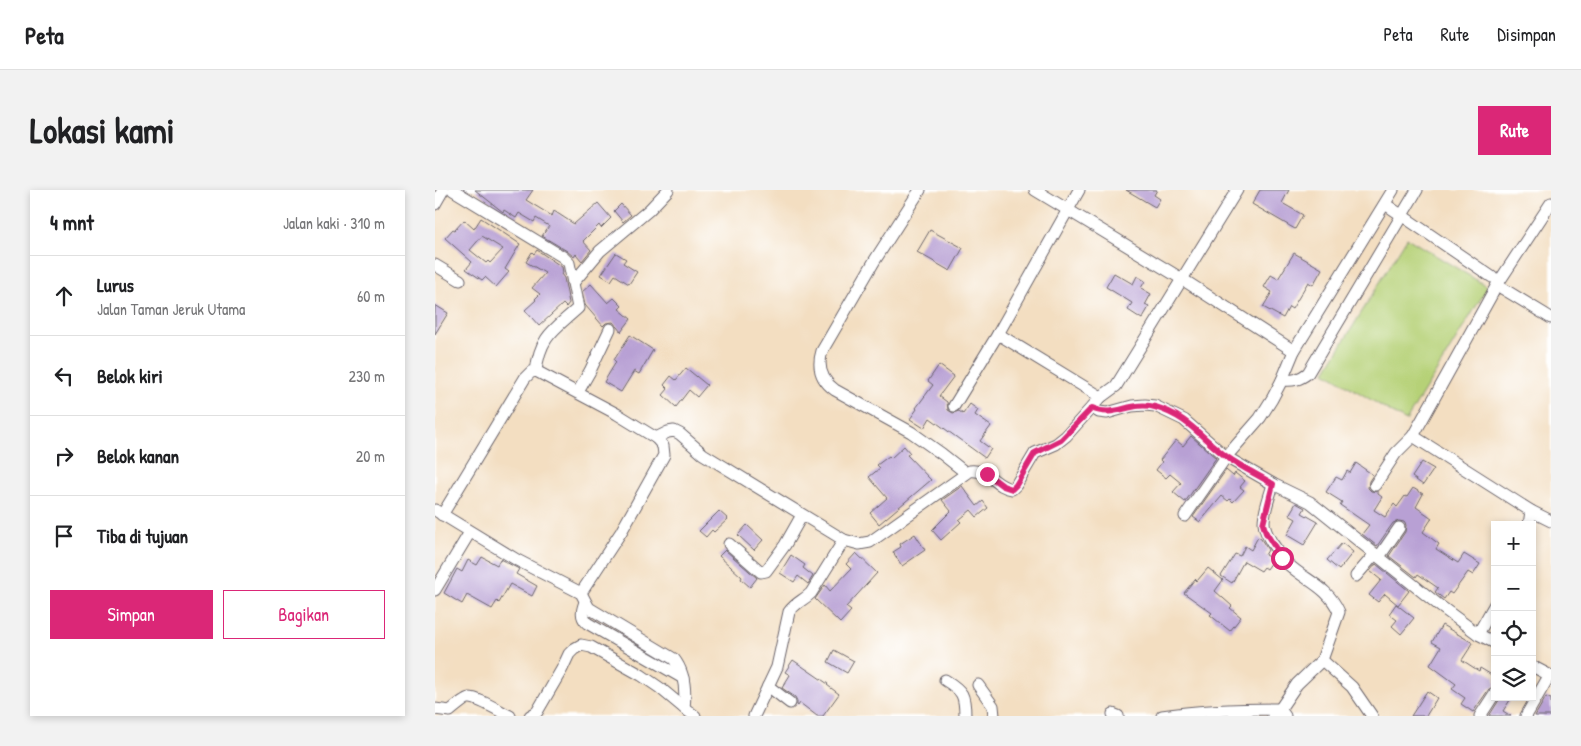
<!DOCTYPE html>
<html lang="id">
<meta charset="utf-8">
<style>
body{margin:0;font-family:"Patrick Hand",sans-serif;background:#f2f2f2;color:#202124}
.controls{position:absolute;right:15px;bottom:15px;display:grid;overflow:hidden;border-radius:0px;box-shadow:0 2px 8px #0003}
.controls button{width:45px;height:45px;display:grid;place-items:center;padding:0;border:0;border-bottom:1px solid #e0e0e0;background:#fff;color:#202124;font:25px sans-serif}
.stop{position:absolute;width:15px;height:15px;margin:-11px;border:4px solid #db2777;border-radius:50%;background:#fff}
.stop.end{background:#db2777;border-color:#fff;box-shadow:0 1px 5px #0008}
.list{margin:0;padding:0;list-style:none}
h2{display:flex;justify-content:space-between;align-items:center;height:65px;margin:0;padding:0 20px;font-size:21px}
h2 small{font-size:16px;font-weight:400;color:#757577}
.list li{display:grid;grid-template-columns:32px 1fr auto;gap:15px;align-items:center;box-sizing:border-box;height:80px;padding:0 20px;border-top:1px solid #e0e0e0}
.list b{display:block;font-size:19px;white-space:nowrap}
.list p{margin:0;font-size:16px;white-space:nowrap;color:#757577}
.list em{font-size:16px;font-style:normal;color:#757577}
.actions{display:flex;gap:10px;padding:15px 20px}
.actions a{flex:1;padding:11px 0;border:1px solid #db2777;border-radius:0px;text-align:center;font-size:18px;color:#db2777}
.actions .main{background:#db2777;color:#fff}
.icon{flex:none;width:28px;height:28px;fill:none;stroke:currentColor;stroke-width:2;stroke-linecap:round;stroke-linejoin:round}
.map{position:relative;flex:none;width:1116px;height:526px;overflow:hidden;border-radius:0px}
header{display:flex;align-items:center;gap:30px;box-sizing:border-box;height:70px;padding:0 25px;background:#fff;border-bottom:1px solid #e0e0e0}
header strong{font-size:24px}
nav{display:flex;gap:28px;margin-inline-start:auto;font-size:18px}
.intro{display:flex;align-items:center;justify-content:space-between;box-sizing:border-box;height:120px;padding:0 30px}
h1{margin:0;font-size:35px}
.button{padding:12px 22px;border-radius:0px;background:#db2777;color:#fff;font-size:18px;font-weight:700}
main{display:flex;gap:30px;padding:0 30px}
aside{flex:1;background:#fff;border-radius:0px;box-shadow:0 2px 8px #0003}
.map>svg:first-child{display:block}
</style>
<header>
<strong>Peta</strong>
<nav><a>Peta</a><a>Rute</a><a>Disimpan</a></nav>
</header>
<div class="intro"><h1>Lokasi kami</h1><a class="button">Rute</a></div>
<main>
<aside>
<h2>4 mnt<small>Jalan kaki · 310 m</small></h2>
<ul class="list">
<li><svg class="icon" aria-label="ahead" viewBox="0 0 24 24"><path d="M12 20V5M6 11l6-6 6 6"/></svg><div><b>Lurus</b><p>Jalan Taman Jeruk Utama</p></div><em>60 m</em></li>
<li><svg class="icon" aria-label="left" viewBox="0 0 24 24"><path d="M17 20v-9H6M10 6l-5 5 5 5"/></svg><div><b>Belok kiri</b></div><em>230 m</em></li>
<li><svg class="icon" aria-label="right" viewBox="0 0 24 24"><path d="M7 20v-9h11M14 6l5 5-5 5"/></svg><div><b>Belok kanan</b></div><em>20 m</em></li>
<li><svg class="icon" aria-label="arrive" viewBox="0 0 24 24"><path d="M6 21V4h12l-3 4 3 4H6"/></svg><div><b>Tiba di tujuan</b></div></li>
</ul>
<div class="actions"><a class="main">Simpan</a><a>Bagikan</a></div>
</aside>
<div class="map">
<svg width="1116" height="526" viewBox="0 0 1116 526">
<rect width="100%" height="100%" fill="#fff"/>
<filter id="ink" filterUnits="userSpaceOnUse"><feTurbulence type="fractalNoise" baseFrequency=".02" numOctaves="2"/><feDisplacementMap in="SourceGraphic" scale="10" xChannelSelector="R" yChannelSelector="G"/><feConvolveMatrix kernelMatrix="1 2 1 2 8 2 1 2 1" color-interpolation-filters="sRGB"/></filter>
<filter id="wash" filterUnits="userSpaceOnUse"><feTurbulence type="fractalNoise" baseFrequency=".0096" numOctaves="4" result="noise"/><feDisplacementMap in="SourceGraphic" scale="20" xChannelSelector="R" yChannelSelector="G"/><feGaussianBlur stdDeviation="1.12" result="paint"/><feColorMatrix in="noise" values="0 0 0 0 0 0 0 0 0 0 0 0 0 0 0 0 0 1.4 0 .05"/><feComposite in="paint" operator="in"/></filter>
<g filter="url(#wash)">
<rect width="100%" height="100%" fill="#f3dec1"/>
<path fill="#b6d177" stroke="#6c7a59" d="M972,48L1053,97L971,231L890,182Z"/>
<g id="blocks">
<g fill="#b8a0d4" fill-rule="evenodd">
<path d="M40,0H98L91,10L117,26L119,21L139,34L163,13L176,28L166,38L164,35L148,51L156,60L147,71L141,64L139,67L132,61L107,46L114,36L101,28L99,32L84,23L81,28L69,20L68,22Z"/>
<path d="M691,0H722L719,5L725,9L720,17Z"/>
<path d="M825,0H854L847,13L868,25L860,39L817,14Z"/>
<path d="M186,14L196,25L188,32L179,21Z"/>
<path d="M46,28L85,54L70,79L74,82L61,97L50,87L47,90L31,79L37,72L10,48L18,39L20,40L29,30L39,39ZM47,46L68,59L55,73L53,71L51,73L35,60Z"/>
<path d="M495,40L528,58L515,81L482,62Z"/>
<path d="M102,60L127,77L128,83L126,84L129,88L134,113L131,117L128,114L104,136L90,120L101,110L100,109L105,104L97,98L110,83L91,72L97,62L99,64Z"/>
<path d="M181,63L191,69L188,73L202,82L194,94L180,85L176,91L166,85Z"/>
<path d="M859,63L887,79L878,95L873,92L857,119L854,117L848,128L828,117L837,102L829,97L836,85L843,89Z"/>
<path d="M679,83L698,94L702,86L710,91L706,98L716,104L710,115L714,117L707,129L693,120L697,113L671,97Z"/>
<path d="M156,94L173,113L179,108L187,116L184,119L196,129L186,142L178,132L171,133L168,136L150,115L147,102Z"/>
<path d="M0,115L13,123L0,144Z"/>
<path d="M195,145L218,160L204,184L199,181L186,202L169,192L181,172L179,170Z"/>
<path d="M504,175L519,186L504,206L512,212L513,220L518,223L524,221L528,224L535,214L543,220L540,225L556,236L545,251L556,259L550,268L495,228L489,238L475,229L482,219L481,218L498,195L493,191Z"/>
<path d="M251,178L272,195L262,207L254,200L241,217L228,205L233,199L229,195L236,186L241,190Z"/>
<path d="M756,246L781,268L750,312L738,302L746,293L735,284L731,288L721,280L727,272L725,270L741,250L748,256Z"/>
<path d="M469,256L475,263L472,265L496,290L444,334L435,323L452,308L434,287L445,278L442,275L454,266L456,268Z"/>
<path d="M987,272L999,279L988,295L977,287Z"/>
<path d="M921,273L938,285L934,291L933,298L936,301L943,302V304L947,307L939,320L950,327L959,314L962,317L970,306L972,307L978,298L988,304L981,317L997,328L988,342L1004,354L1001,359L1023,373L1029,364L1045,374L1038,385L1033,382L1017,404L1014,402L1009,409L1000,402L1003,398L983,384L981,387L954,366L970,342L971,335L969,332L964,331L958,333L942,356L927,344L934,335L905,315L907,312L891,302L901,287L907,290L912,281L915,283Z"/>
<path d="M791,280L798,286L800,283L810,291L805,297L809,300L798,312L795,309L793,311L787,306L765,332L758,327Z"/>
<path d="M527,296L542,316L548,311L553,318L542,327L536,320L524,330L526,332L506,350L497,340L516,321L507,310Z"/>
<path d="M861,313L870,318L867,323L883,332L869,355L852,345L861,329L854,325Z"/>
<path d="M284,321L293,329L279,342L277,340L271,347L264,341Z"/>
<path d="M312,335L328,350L319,360L303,345Z"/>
<path d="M480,344L490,360L467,376L458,362L466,357L465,354Z"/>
<path d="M823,347L826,349L833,360L830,365L835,368L834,370L837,372L832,379L829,377L826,381L809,371L797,393L786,386L800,364L805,366L810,356L816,360Z"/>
<path d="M907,353L918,362L904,380L892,370Z"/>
<path d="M290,360L322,388L315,397L306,389L307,387L284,366Z"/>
<path d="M421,363L442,383L411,417L416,421L405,433L380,409L390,395L395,401L416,379L411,374Z"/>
<path d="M356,365L370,375L368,378L378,386L373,394L363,386L359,392L345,383Z"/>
<path d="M47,367L62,375L65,369L84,379L81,384L102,396L97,406L75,394L64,413L62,411L57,419L32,405L27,414L9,403L22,379L27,382L33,370L42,375Z"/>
<path d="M941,374L974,401L963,415L950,404L943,412L934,405L946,390L935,381Z"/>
<path d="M773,378L788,390L780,401L797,416L795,418L806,427L795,441L775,425L777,423L749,403L760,389L762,391Z"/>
<path d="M961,414L979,428L966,444L957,436L962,430L954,424Z"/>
<path d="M1007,435L1038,453L1027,470L1044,481L1045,478L1060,487V496L1054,499L1038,522L1026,514L1030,508L1017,499L1021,494L995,475L1006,457L997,452Z"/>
<path d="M399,460L419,471L412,483L393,472Z"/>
<path d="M358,470L393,494L392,495L404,504L388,526H382L365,513L363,516L362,515V511L360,507L347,498L355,485L350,482Z"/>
<path d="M992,501L1002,508L991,526H976Z"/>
<path d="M1066,507H1077L1068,521L1076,526H1054Z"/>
<path d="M1111,507L1116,509V526H1100Z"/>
</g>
</g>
</g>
<g filter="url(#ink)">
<use href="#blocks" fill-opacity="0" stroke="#6b646a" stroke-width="1"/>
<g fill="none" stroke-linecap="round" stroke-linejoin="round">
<defs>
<g id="street">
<path d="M18,0L128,67L134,73L143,118C119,140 105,146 101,181"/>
<path d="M485,0L440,70L387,161C382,177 386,190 400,200L476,242L507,264L531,283"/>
<path d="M600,0L747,89L859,161"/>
<path d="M0,14L8,0"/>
<path d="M950,14L1057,87"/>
<path d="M0,75L25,90"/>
<path d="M138,93L165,61L214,20L233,0"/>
<path d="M1062,95L1116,128"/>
<path d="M563,144L666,207"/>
<path d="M847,190C858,191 864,190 873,183L982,0"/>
<path d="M143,202L155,181L175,139"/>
<path d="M519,216L563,144L644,0"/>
<path d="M657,218L664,222L672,223L697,216L710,215L720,216L749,230L791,267L838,294L875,312L1005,416L1043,444L1060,453"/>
<path d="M978,246L1096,321L1116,331"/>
<path d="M221,248L233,242L239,241L245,244L268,264L409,350L424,354L435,352L535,281C555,279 560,297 577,299L581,295L600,263L621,254L631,246L666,207L681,196L802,0"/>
<path d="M940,295L961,263L978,246L1062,95L1116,13"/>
<path d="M0,320L82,370L146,403L154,418L239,469C250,483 251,501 249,518L260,526"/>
<path d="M7,325L90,188L96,182L101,181L182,224L221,248L228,256L229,265L186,342L146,403"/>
<path d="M750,326L791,267L825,228L837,209L847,190L859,161L958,0"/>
<path d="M1094,335L1096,321"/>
<path d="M294,354L326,382L331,381L350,355L367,325"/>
<path d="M944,367L964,338"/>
<path d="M921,386L940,364"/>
<path d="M0,400L35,342"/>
<path d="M150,412C147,420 145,426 152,433L248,488"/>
<path d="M1043,444L1060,414"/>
<path d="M887,470L917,497L937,526"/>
<path d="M1097,476L1116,486"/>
<path d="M510,490C528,501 530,505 530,526"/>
<path d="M543,495L558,516L559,526"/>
<path d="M333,496L355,513"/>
<path d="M0,519L15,521C19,518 30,508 34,508C42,507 66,522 75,526"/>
<path d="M678,524L683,526"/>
<path d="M95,526L102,522L127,479L134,464L139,459L146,455L156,457L206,485L225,498L249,518"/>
<path d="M319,526L342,477L354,422C361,412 368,411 376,403L409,350"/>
<path d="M727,526C766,520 805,519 845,519L850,526"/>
<path d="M838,526L845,519L862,494L887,470L904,422C893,397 873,392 854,375C847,368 843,361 837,353C833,346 829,340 829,332C829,320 835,306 838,294"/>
<path d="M1045,526L1060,503"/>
<path d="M1091,526L1114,486"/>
</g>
</defs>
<use href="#street" stroke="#6b646a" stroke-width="13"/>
<use href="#street" stroke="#fff" stroke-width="11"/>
</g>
</g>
<g fill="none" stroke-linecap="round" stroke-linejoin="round" filter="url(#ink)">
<path stroke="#db2777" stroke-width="6" d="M552,284L568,296L577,299L581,295L600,263L626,250L657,218C679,229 696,210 720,217C753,226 766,248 792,267C806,277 823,285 838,294L828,334L831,343L847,368"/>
</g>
</svg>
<div class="controls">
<button>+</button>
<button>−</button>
<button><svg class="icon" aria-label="locate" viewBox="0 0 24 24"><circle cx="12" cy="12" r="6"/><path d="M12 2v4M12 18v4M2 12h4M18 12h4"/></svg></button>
<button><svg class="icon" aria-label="layers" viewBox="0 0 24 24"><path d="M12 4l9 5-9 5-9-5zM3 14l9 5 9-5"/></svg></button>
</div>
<div class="stop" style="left:847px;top:368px"></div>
<div class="stop end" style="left:552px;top:284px"></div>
</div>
</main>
